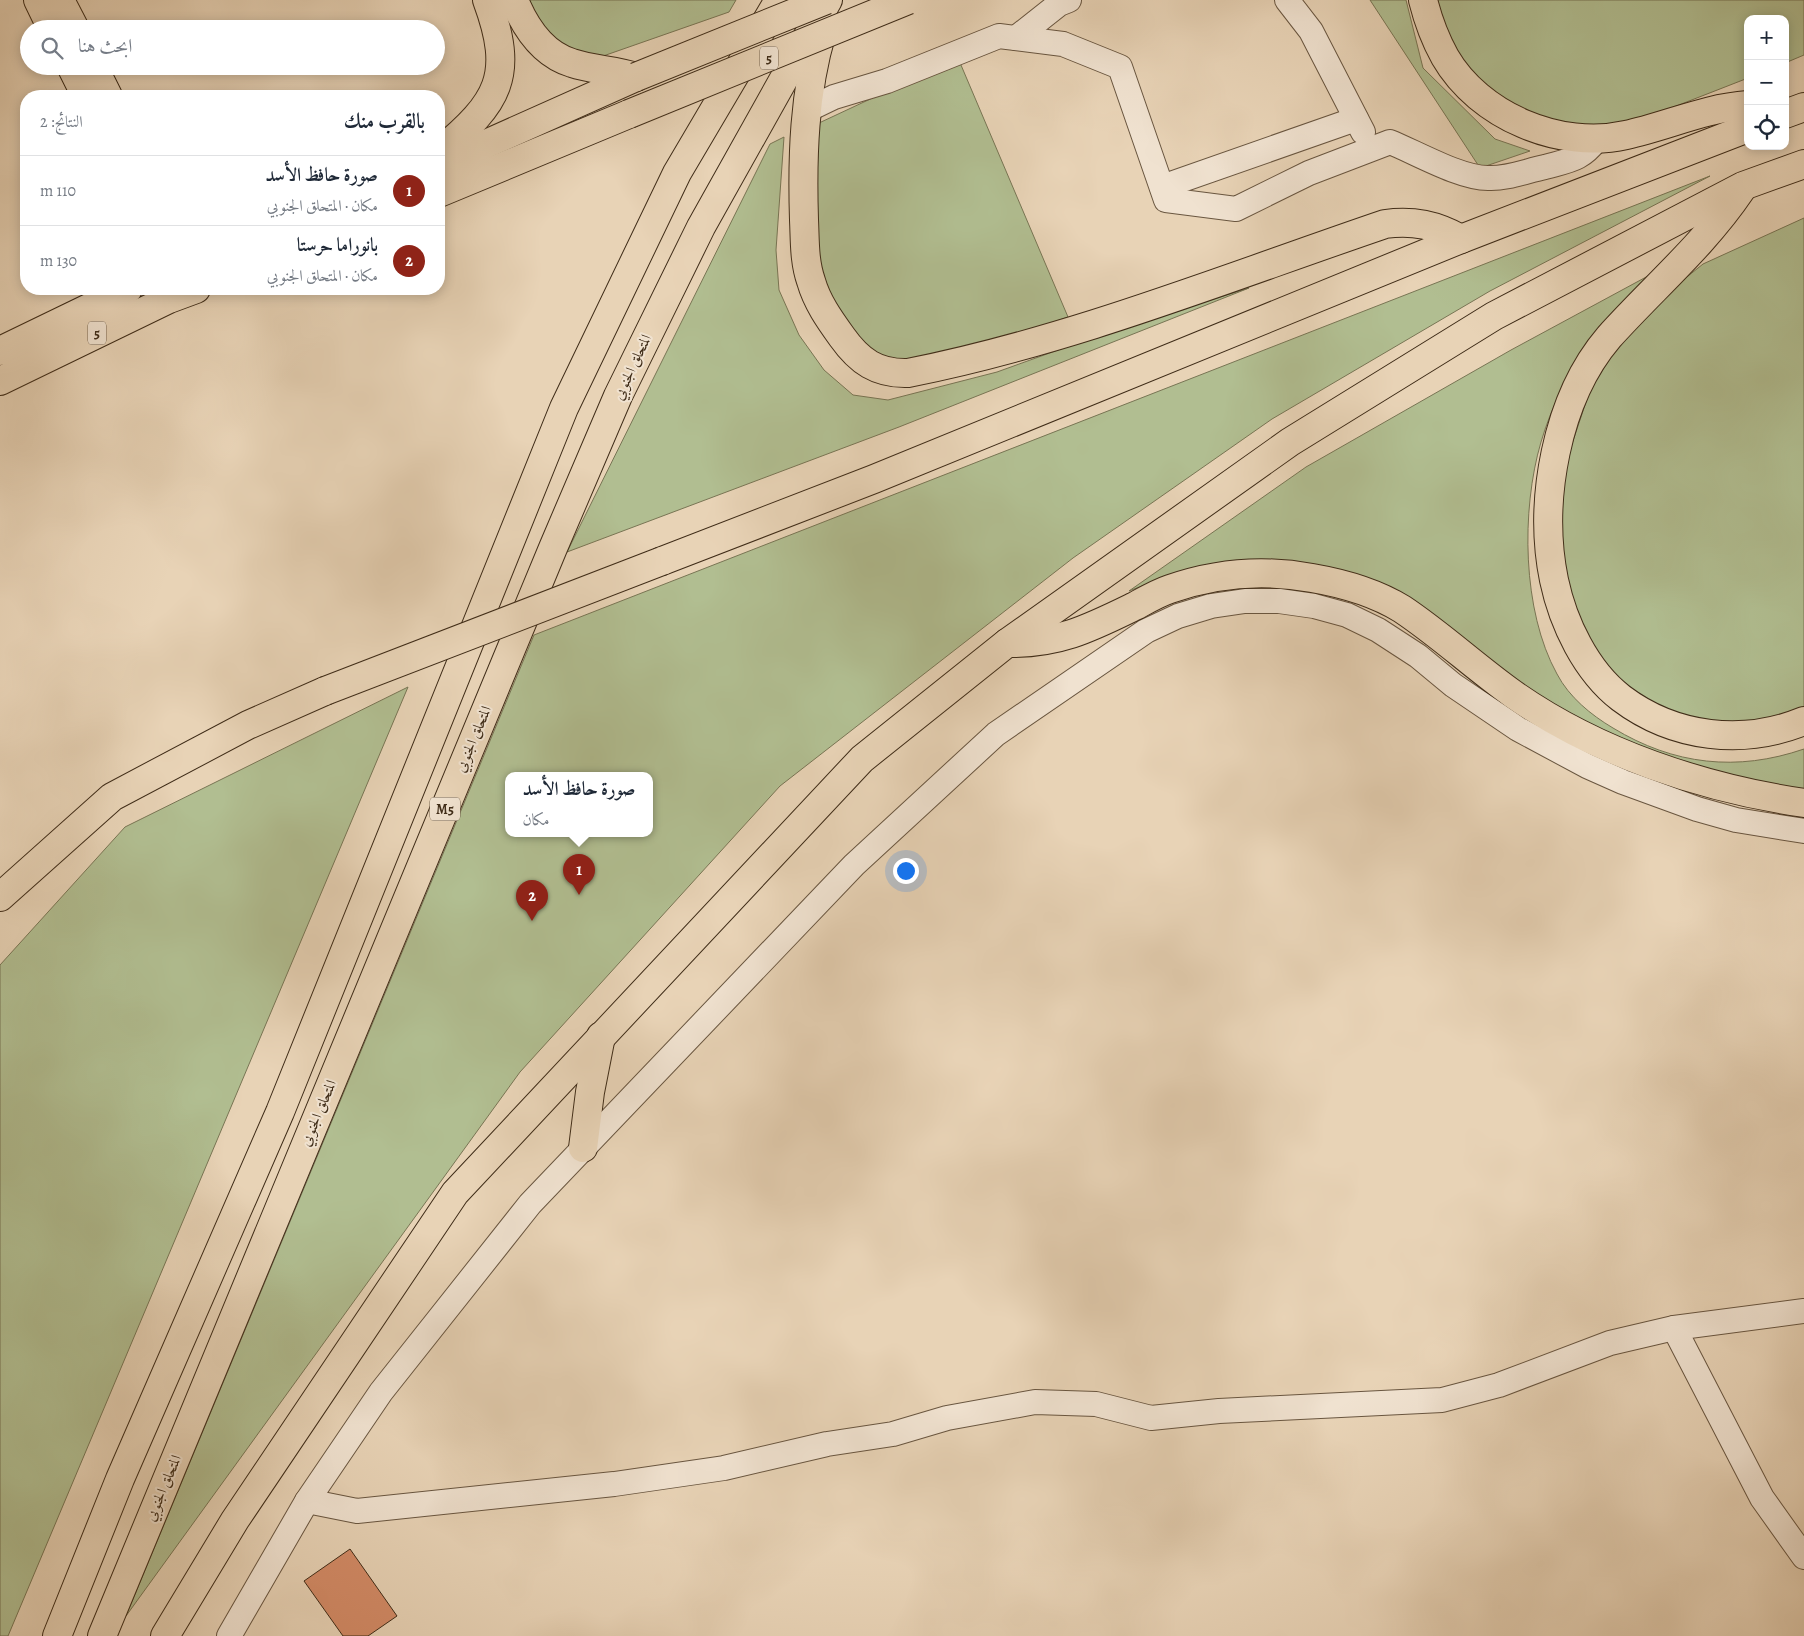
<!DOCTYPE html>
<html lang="ar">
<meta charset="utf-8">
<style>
body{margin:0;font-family:Alegreya,Amiri,serif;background:#f6f6f7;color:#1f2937;direction:rtl}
.controls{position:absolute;right:15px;top:15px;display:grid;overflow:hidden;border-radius:10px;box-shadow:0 2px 12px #0003}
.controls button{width:45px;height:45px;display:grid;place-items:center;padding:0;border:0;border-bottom:1px solid #e0e1e3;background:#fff;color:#1f2937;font:25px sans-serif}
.you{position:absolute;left:905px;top:870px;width:18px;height:18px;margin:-12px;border:4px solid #fff;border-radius:50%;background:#1a73e8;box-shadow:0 0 0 8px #1a73e833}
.badge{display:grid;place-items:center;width:32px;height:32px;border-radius:50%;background:#8f2418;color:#fff;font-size:16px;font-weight:700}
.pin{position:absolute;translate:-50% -41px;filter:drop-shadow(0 1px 2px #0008)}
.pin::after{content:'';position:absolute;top:26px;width:18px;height:15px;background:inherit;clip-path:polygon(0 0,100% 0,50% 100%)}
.popup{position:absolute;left:505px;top:772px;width:148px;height:65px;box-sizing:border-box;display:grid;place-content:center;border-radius:10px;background:#fff;filter:drop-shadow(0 1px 4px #0005);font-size:16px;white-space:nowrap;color:#747a83}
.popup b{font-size:19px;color:#1f2937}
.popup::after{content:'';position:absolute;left:50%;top:100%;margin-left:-10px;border:10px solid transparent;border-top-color:#fff}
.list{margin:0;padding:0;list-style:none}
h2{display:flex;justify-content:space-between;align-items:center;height:65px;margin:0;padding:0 20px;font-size:21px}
h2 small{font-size:16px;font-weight:400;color:#747a83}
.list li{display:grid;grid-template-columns:32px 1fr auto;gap:15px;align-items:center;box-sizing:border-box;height:70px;padding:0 20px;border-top:1px solid #e0e1e3}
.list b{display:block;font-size:19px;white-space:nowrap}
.list p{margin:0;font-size:16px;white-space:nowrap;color:#747a83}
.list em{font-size:16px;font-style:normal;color:#747a83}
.icon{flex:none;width:28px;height:28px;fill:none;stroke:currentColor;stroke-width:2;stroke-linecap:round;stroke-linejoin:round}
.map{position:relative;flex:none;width:1804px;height:1636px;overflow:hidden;direction:ltr}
.search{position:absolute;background:#fff;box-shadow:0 2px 12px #0003;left:20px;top:20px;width:425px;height:55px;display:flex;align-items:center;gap:12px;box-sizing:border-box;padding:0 18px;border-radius:28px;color:#747a83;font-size:19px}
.panel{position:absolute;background:#fff;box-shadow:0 2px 12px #0003;left:20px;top:90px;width:425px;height:205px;border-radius:20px;direction:rtl}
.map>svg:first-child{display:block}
</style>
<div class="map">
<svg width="1804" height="1636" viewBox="0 0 1804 1636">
<rect width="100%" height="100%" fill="#e8d3b6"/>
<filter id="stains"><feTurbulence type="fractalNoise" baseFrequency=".004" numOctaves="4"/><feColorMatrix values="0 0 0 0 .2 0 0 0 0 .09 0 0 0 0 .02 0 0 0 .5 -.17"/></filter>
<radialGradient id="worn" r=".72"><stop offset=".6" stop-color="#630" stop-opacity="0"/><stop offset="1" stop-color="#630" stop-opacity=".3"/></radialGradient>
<g fill="#b1be91" stroke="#787554" fill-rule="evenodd">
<path d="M511,0H736L729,12L586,62L560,56Z"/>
<path d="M1370,0H1406L1423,68L1495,139L1530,151L1480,168Z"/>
<path d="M1435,0H1804V55L1785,63V19H1748V78L1602,135L1512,114L1446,55Z"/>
<path d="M958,58L1068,317C1005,339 934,368 867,364L813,280L819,123Z"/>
<path d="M784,137L776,250L779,290L799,335L824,370L853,395L888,400L997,372L1108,332L1249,288L899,427L567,552L770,144Z"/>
<path d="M1710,176L1490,291L1272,419L1073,558L780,786L520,1072L126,1616L534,635ZM509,776H649V834H509Z"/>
<path d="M1804,218V717L1686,731L1582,654L1566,615L1557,503L1571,447L1590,390L1618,345L1667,293L1703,264Z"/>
<path d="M1648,276C1600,329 1562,371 1541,442C1521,510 1522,611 1557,674C1569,697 1591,715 1613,728C1674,765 1737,772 1804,749V802L1634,760L1402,609L1258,563L1175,573L1129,591L1306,467L1511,350Z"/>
<path d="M408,687L8,1636H0V965L125,827Z"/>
</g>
<path fill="#d38b67" stroke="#3f2c18" d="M350,1549L397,1616L368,1636H343L304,1581Z"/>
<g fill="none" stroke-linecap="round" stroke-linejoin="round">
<defs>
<g id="minor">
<path d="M1287,0L1311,31L1363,132"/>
<path d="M1016,38L1059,4L1069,0"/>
<path d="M807,110L834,97L887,81L999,36L1063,44L1120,67L1166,200L1236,209L1309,173L1390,142C1417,153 1460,178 1488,178C1507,179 1526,171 1545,167C1570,160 1581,160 1597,139"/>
<path d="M1162,187L1356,119"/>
<path d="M1674,1328L1762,1498L1804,1557"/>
<path d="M307,1501L357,1511L614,1484L724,1468L827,1444L893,1434L947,1418L1035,1402L1096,1404L1151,1418L1219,1411L1442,1400L1499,1385L1610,1343L1674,1328L1804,1311"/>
<path d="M229,1636L307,1501L381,1392L530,1204L854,865L996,734L1146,631L1178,616L1211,606L1245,601H1279L1314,606L1347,615L1378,630L1418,656L1453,685L1518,729L1587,766L1623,782L1697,809L1736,820L1804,831"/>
</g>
<g id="major">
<path d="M38,0L52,29"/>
<path d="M60,0L75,29"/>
<path d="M71,66L86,96"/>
<path d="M93,66L108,96"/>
<path d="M439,165L636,77"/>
<path d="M439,193L629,114"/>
<path d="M0,351L128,289"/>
<path d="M0,381L169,299L196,289"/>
</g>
<g id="highway">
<path d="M514,0C525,27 542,54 572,63C593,70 615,70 636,77"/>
<path d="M1423,0C1428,20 1435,39 1445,57C1479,116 1560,150 1626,135C1667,126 1705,108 1748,105"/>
<path d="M822,32C804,92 802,157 804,220C805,240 804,261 811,281C817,302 829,319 842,337C859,361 877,374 908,373C1070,341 1229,277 1385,224C1413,220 1436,225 1461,239"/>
<path d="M1785,114L1804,107"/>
<path d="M439,152C499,102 515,76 487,0"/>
<path d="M1741,190C1704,245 1653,288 1609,337C1556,399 1538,502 1554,580C1563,623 1586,671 1621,698C1674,738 1743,746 1804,721"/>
<path d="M662,561L874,479L1461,239L1748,128"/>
<path d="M1007,643C1059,644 1090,628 1135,606C1146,600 1158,593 1170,589C1216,573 1264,569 1312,578C1341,583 1376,593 1402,609C1441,635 1475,667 1513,694C1597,753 1703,788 1804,803"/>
<path d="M0,897L112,797L248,725L325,691"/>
<path d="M583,1148L590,1092L601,1036"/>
<path d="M57,1636L120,1479L280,1112L564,408L677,173L779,0"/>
<path d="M102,1636L553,548L618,396L701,227L828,0"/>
<path d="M165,1636L235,1520L455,1193L862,759L1007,643L1290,442L1494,316L1743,186L1804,164"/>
</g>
</defs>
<use href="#minor" stroke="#695640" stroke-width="26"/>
<use href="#major" stroke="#3f2c18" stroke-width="30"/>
<use href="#highway" stroke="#3f2c18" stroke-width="30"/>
<use href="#minor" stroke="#f0e2d0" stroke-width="24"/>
<use href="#major" stroke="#e8d3b6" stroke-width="28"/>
<use href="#highway" stroke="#e8d3b6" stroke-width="28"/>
<defs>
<g id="major-bridge">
<path d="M636,77L826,0"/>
<path d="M629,114L908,0"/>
</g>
<path id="highway-bridge" d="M325,691L662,561"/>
</defs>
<use href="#major-bridge" stroke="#3f2c18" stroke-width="30" stroke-linecap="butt"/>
<use href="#highway-bridge" stroke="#3f2c18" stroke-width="30" stroke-linecap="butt"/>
<use href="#major-bridge" stroke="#e8d3b6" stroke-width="28"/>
<use href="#highway-bridge" stroke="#e8d3b6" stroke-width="28"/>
</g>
<g text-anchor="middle" stroke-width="4" stroke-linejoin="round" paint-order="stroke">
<g fill="#f0e2d0" stroke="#74634f" stroke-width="1">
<rect x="760" y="46.5" width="18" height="23" rx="4"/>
<rect x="88" y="321.5" width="18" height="23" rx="4"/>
<rect x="430" y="797.5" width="30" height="23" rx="4"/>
</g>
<g font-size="14" font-weight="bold" fill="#3f2c18">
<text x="769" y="63">5</text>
<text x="97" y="338">5</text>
<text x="445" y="814">M5</text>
</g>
<g font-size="15" fill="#3f2c18" stroke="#f0e2d0">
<text transform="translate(632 367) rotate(-65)" y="5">المتحلق الجنوبي</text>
<text transform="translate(473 739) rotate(-67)" y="5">المتحلق الجنوبي</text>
<text transform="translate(318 1113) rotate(-67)" y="5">المتحلق الجنوبي</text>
<text transform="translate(163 1488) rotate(-67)" y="5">المتحلق الجنوبي</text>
</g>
</g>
<rect width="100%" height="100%" filter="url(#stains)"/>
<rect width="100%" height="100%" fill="url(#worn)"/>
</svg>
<div class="controls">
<button>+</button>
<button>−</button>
<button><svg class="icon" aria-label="locate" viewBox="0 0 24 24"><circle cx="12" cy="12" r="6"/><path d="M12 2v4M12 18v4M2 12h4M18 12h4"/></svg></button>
</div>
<div class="you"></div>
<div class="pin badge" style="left:579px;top:895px">1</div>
<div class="popup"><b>صورة حافظ الأسد</b>مكان</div>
<div class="pin badge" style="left:532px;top:921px">2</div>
<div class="search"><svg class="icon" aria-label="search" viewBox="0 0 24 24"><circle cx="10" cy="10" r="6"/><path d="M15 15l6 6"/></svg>ابحث هنا</div>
<section class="panel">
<h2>بالقرب منك<small>النتائج: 2</small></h2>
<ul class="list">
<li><span class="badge">1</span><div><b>صورة حافظ الأسد</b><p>مكان · المتحلق الجنوبي</p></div><em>110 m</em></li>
<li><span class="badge">2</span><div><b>بانوراما حرستا</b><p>مكان · المتحلق الجنوبي</p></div><em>130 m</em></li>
</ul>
</section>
</div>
